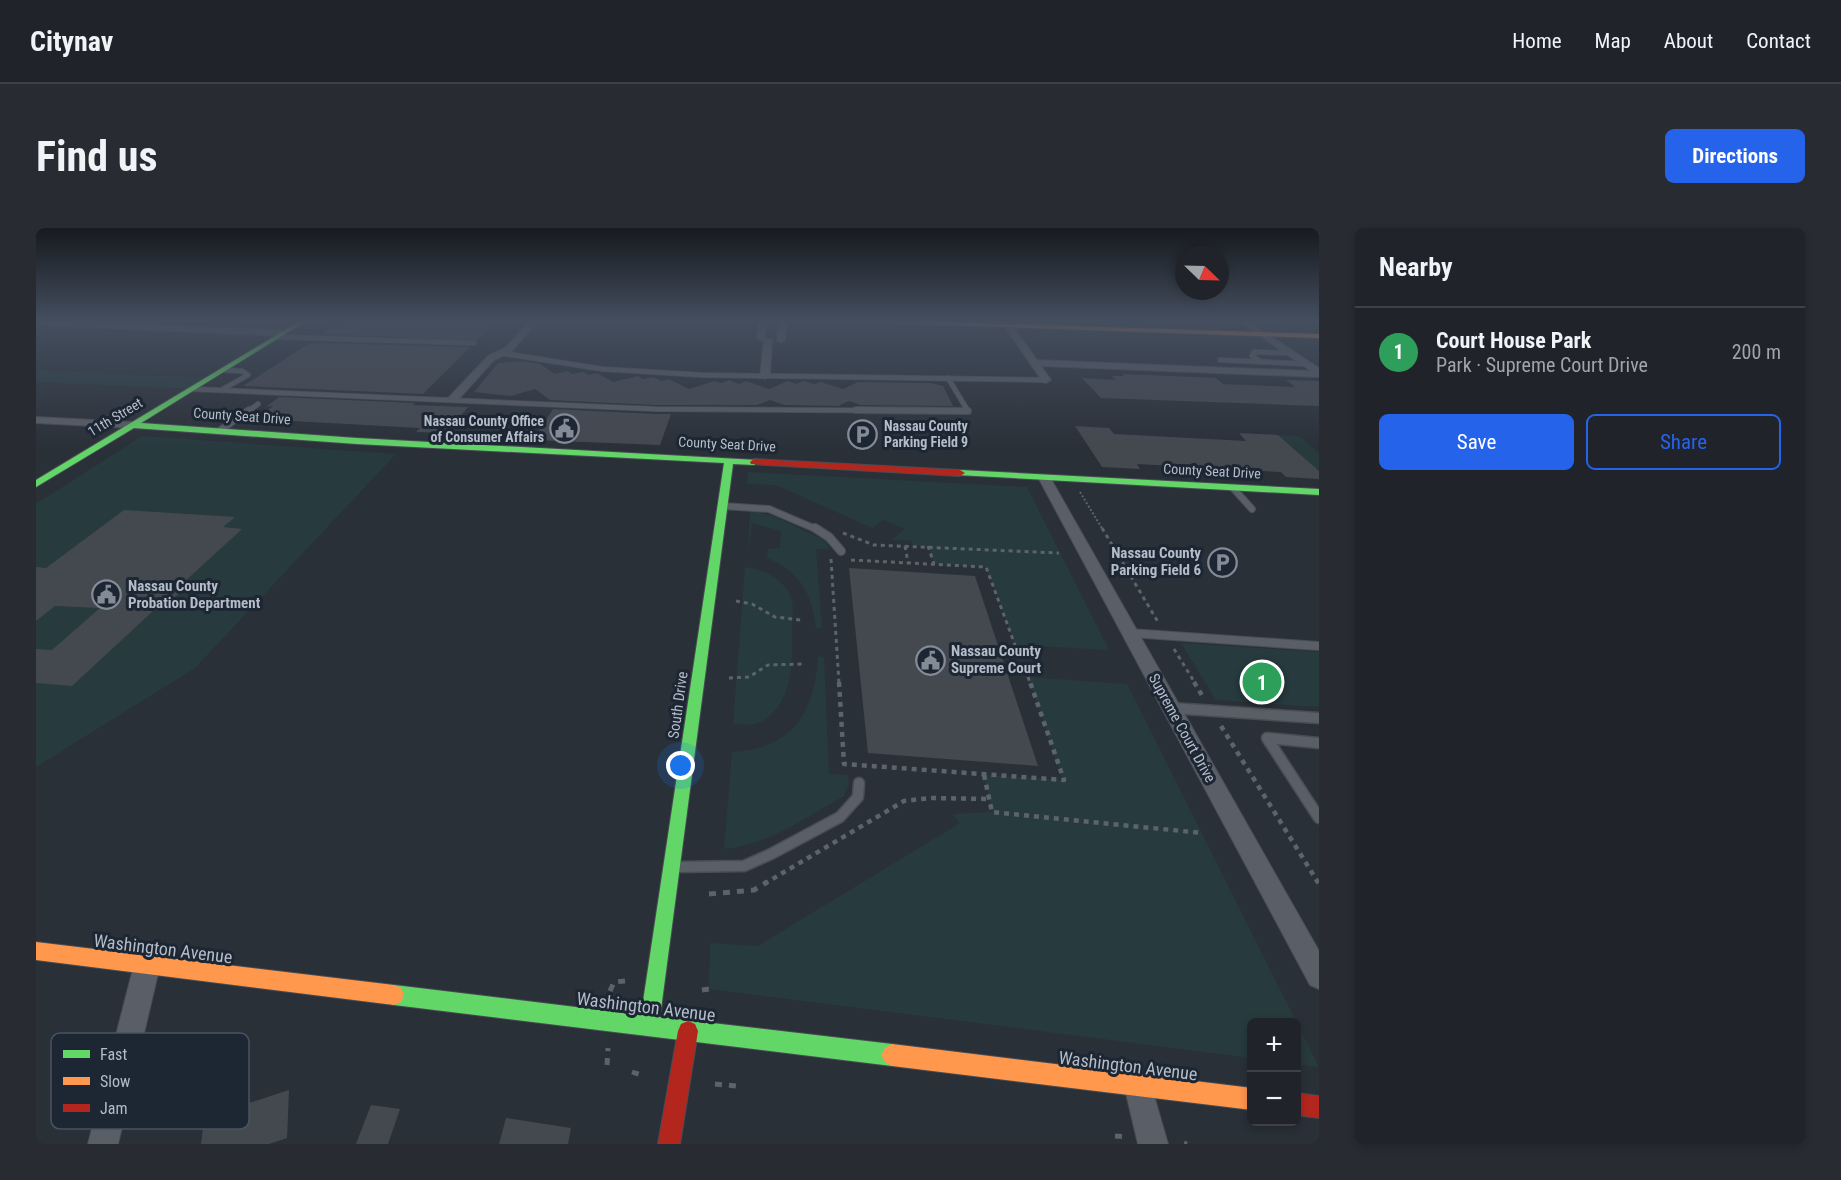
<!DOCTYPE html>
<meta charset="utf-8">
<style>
body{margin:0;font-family:"Roboto Condensed",sans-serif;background:#282c32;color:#f1f3f6}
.controls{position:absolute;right:18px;bottom:18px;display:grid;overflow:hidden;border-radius:9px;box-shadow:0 3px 9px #0003}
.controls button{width:54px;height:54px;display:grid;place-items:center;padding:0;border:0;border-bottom:2px solid #3d4147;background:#20242a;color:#f1f3f6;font:30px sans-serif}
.compass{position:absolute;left:1139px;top:18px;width:54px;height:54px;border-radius:50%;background:#20242a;box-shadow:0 3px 9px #0003;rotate:113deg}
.you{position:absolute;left:645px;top:538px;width:21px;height:21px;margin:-15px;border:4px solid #fff;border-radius:50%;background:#1a73e8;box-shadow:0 0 0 9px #1a73e833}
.badge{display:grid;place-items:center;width:39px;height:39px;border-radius:50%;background:#2563eb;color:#fff;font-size:20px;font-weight:700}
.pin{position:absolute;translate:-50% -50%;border:3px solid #fff;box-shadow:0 2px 6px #0006}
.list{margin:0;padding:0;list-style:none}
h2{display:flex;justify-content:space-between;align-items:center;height:78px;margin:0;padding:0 24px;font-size:26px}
h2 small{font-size:20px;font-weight:400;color:#a2a4a8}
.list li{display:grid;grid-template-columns:39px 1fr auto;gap:18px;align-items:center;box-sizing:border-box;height:90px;padding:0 24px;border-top:2px solid #3d4147}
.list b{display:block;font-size:22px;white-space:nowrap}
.list p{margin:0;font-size:20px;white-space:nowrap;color:#a2a4a8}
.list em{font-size:20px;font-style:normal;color:#a2a4a8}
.actions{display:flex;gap:12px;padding:18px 24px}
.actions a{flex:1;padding:14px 0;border:2px solid #2563eb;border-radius:9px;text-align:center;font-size:21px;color:#2563eb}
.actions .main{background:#2563eb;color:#fff}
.map{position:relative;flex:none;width:1283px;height:916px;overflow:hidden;border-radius:9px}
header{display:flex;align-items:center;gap:36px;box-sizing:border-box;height:84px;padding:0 30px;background:#20242a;border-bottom:2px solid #3d4147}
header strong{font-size:28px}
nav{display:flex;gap:33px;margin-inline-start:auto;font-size:21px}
.intro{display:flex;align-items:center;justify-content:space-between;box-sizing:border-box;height:144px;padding:0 36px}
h1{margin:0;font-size:42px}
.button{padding:15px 27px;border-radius:9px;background:#2563eb;color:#fff;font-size:21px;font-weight:700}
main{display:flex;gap:36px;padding:0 36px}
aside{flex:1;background:#20242a;border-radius:9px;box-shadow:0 3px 9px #0003}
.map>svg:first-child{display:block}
</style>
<header>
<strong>Citynav</strong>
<nav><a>Home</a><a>Map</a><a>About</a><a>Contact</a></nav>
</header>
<div class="intro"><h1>Find us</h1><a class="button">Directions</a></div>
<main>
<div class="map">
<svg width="1283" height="916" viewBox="0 0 1283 916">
<rect width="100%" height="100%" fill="#2a3038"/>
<g fill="#273a3e">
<path d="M1046,93H1147L1159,99L1049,95Z"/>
<path d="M1226,93H1283V103L1240,101Z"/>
<path d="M0,142L175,150L156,161L0,154Z"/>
<path d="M1242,207L1263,208L1283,225V243Z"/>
<path d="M106,208L360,226L159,440L0,539V276Z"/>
<path d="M712,244L991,259L1073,422L979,417L950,339L898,336L892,318L877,317L876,313L855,312L869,301L847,292L836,300L747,260L737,257L711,256Z"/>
<path d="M714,282L740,289L790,313L793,322L780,321L786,400H780C776,366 764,343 731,330L732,321L744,320L745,303L716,295L712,324Z"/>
<path d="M709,339C728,342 750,351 756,372C758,379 756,391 756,399C756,432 759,476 724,494C717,498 705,496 697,496Z"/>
<path d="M1145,415L1283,424V479L1180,472Z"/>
<path d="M782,428L788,429L793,546L812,547L813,556L808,568C770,589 733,617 688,621L696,524C756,521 779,485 782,428Z"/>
<path d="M992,449L1091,456L1283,839L1261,836L1260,794H1216L1215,830L673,761L674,715L722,718L924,595L916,586L956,584L948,547L1027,552Z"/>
</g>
<g fill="#444950">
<path d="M305,93H460L441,112L286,106Z"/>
<path d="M274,115L434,119L387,166L207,158Z"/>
<path d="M485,133L504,136L519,146L531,143L536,146L547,144L553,147L561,145L577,154L602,148L607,151L618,149L625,153L633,151L653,161L678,153L685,155L693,152L703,156L710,153L733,161L752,153L760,156L768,153L778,156L785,154L807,161L822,154L895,155L907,158L917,178L825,177L813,173L802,178L749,177L734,172L721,177H619L514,172L499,161L475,168L438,164L462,135Z"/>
<path d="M1086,146L1180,150L1187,156L1259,159L1250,152L1283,153V178L1065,170L1046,150L1080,152L1076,148H1088Z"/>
<path d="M243,169L379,175L377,177L432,179L410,205L380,204L384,200L220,191L237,178L230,179Z"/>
<path d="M517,181L619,186H635L624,217L497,212Z"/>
<path d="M1039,198L1073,200L1078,206L1210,213L1203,205L1242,207L1283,243V251L1250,249L1245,244L1101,236L1104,241L1066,239Z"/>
<path d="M88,282L199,289L187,299L206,301L147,355H154L124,383H117L36,458L0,455V421L16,422L64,380L19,378L0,393V339L10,340Z"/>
<path d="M813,340L939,348L1002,538L832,525Z"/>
<path d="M212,857L210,876L253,862L251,910L233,916H165L171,870Z"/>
<path d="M335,877L364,881L352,916H320Z"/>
<path d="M470,890L535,900L532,916H463Z"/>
</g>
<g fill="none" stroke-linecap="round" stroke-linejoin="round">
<defs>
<g id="lane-far3">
<path d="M241,109L438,115"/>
<path d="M465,125L566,141L666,147L1010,152"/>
<path d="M1184,132L1272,136"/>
<path d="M1225,134L1216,128L1218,124L1255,125"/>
<path d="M187,142L206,143L212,147L187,161"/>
<path d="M912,150L932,183"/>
<path d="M156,161L619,181L932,183"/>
<path d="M211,184L222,176"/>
</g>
<g id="lane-far2">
<path d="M820,182L932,183"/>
<path d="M183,203L213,182"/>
<path d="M1197,260L1216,281"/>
<path d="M687,278L733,281L782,302"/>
</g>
<g id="lane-far1">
<path d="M779,300L793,309L805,323"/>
<path d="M1094,405L1283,418"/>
</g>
<g id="lane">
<path d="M1135,480L1283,490"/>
<path d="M1283,515L1231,510L1283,590"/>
<path d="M640,639L708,638L735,626L804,589L822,569L823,555"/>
</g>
<g id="street">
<path d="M0,93L246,102L250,105L246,108L0,97Z"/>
<path d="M494,93H502L475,124L458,132L421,173H413V169L452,128L469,120Z"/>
<path d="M723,93H731L729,110L736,112L734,148L729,151L724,148L728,113L721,111Z"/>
<path d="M743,93H751L749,112L745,115L741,112Z"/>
<path d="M965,93H973L1001,132L1275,143L1202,93H1211L1283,140V149L1005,138L1015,152L1010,155L1007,154Z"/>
<path d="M0,189L97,194L102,197L97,200L0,195Z"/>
<path d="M1009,247L1015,251L1283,723V761L1274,757L1003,251Z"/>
<path d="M111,725L120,728L124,737L82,916H52L98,737L102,728Z"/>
<path d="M1102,843L1112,847L1132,916H1102L1088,857L1092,847Z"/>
</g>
<g id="fast">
<path d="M264,93H270L105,195L321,210L721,232L722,234L718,237L697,236L624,789L856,816L863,820L867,827L863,834L856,838L358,777L351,774L348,767L351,760L358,757L605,787L688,235L321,216L98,200L0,259V252Z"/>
<path d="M924,242L1283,261V267L921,247V243Z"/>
</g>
<g id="slow">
<path d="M846,93H888L1283,106V110L849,95Z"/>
<path d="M0,714L358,757L365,760L368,767L365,774L358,777L0,732Z"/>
<path d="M856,816L1216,860V882L856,838L849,834L845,827L849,820Z"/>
</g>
<g id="jam">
<path d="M718,231L924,242L929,245L924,248L715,236L714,234Z"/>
<path d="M652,793L659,796L662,803L644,916H622L642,803L645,796Z"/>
<path d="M1260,865L1283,868V890L1260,887Z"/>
</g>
</defs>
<use href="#lane-far3" stroke="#484c53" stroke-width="6"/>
<use href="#lane-far2" stroke="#484c53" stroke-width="8"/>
<use href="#lane-far1" stroke="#484c53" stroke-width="10"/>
<use href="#lane" stroke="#484c53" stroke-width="13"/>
<use href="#street" stroke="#484c53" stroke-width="2"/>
<use href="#fast" stroke="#484c53" stroke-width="2"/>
<use href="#slow" stroke="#484c53" stroke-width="2"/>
<use href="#jam" stroke="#484c53" stroke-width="2"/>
<path stroke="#5d636a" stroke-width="2" stroke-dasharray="2 2" stroke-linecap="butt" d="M1044,264L1067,302"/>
<g stroke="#5d636a" stroke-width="3" stroke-dasharray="4 4" stroke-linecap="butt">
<path d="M1066,300L1122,394"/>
<path d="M807,305L838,317L1023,325"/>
<path d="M869,318L872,335"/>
<path d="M892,318L898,336"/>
<path d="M795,331L803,455"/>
<path d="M815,332L950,339L979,417"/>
<path d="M700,373L716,376L739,389L765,392"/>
<path d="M1138,421L1159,455"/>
<path d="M992,449L994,455"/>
<path d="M693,450L713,449L732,437L767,436"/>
</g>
<g stroke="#5d636a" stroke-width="4.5" stroke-dasharray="5 5" stroke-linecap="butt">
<path d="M803,454L808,536L1028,552L994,454"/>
<path d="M1158,454L1167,469"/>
<path d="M1185,498L1283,656"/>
<path d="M948,547L956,584L1166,605"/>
<path d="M728,656L868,573L894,570L954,571"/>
</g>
<g stroke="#5d636a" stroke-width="5" stroke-dasharray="7 7" stroke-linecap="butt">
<path d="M673,666L718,662L731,654"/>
<path d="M666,762L673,761"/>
<path d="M574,763L578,754L589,753"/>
<path d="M571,837L572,820"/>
<path d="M596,844L608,848"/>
<path d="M679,856L700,858"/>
<path d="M1079,908L1092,909"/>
<path d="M1148,915L1151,916"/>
</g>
<use href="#lane-far3" stroke="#5a5e66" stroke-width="4.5"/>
<use href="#lane-far2" stroke="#5a5e66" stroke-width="6"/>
<use href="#lane-far1" stroke="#5a5e66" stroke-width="8"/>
<use href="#lane" stroke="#5a5e66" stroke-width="10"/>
<use href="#street" fill="#5a5e66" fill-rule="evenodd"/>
<use href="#fast" fill="#63d668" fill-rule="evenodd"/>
<use href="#slow" fill="#ff974d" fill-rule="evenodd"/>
<use href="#jam" fill="#b3261e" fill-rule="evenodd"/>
</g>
<linearGradient id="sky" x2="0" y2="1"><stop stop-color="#171a1f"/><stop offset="0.42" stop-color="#444e5e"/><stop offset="1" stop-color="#444e5e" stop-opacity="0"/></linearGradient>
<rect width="1283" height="221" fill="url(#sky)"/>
<defs>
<symbol id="civic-ring" viewBox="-11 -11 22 22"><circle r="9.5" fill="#1d2633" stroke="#848b96" stroke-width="1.5"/><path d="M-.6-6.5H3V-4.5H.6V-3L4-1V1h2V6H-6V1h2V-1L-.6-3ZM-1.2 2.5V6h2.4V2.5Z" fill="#848b96"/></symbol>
<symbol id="parking-ring" viewBox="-11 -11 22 22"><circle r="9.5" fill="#1d2633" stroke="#848b96" stroke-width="1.5"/><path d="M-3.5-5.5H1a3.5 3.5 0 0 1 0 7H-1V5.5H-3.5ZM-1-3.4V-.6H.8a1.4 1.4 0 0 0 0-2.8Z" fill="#848b96"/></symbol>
</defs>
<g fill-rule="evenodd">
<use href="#civic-ring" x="512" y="184" width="33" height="33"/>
<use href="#parking-ring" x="810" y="190" width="33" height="33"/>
<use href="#parking-ring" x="1170" y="318" width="33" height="33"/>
<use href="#civic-ring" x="54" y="350" width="33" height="33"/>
<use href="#civic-ring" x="878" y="416" width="33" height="33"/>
</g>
<g text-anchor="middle" stroke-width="6" stroke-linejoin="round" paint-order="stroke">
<g font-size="14" fill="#b4bcc9" stroke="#1d2633">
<text transform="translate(206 188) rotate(4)" y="5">County Seat Drive</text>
<text transform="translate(79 189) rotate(-31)" y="5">11th Street</text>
<text transform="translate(691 216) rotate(3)" y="5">County Seat Drive</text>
<text transform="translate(1176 243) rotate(3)" y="5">County Seat Drive</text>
</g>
<g font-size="14" font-weight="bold" fill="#b4bcc9" stroke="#1d2633" text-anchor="end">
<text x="508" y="198">Nassau County Office<tspan x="508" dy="16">of Consumer Affairs</tspan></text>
<text x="848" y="203" text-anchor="start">Nassau County<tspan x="848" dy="16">Parking Field 9</tspan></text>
</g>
<g font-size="15" font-weight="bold" fill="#b4bcc9" stroke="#1d2633" text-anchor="start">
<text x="1165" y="330" text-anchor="end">Nassau County<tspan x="1165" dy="17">Parking Field 6</tspan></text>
<text x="92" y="363">Nassau County<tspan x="92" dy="17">Probation Department</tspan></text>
<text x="915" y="428">Nassau County<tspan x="915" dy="17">Supreme Court</tspan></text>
</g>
<g font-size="15" fill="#b4bcc9" stroke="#1d2633">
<text transform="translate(642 477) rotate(-82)" y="5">South Drive</text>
<text transform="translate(1146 500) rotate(61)" y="5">Supreme Court Drive</text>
</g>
<g font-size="18" fill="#b4bcc9" stroke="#1d2633">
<text transform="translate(127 721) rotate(7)" y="6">Washington Avenue</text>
<text transform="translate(610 779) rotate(7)" y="6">Washington Avenue</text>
<text transform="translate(1092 838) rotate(7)" y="6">Washington Avenue</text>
</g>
</g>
<rect x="15" y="805" width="198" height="96" rx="9" fill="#1d2633" stroke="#4a5360" stroke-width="1.5"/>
<rect x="27" y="822" width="27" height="8" fill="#63d668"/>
<rect x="27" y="849" width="27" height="8" fill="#ff974d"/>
<rect x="27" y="876" width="27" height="8" fill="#b3261e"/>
<g font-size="16" fill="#b4bcc9">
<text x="64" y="832">Fast</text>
<text x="64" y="859">Slow</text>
<text x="64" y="886">Jam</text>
</g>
</svg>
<div class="controls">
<button>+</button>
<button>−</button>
</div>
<svg class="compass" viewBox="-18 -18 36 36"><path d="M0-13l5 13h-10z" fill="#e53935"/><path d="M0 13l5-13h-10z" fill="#a2a4a8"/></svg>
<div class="you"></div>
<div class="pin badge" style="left:1226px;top:454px;background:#2e9e5b">1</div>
</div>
<aside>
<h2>Nearby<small></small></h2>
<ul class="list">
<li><span class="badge" style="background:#2e9e5b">1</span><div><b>Court House Park</b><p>Park · Supreme Court Drive</p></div><em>200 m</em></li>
</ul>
<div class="actions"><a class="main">Save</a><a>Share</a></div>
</aside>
</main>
